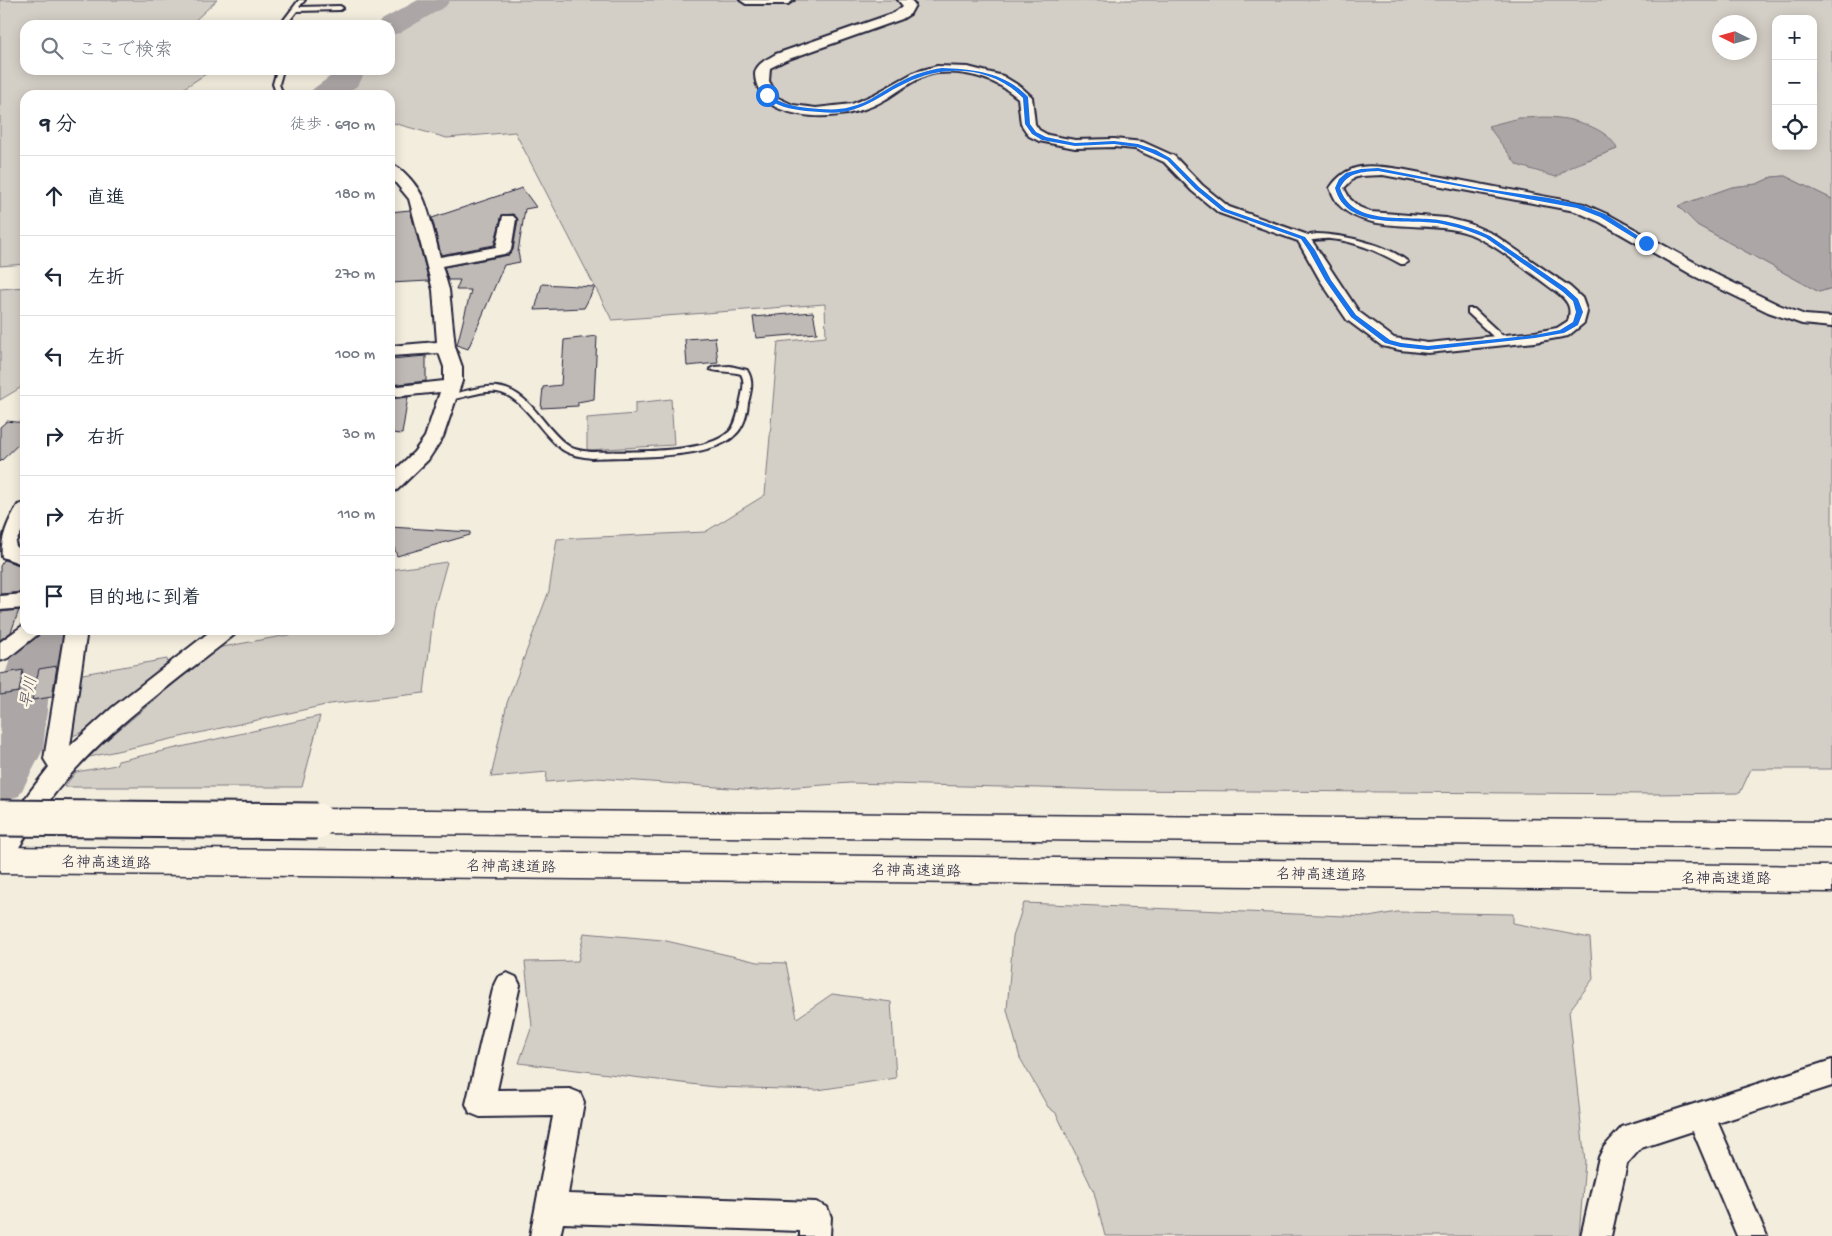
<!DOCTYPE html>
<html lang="ja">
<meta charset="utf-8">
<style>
body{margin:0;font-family:"Gochi Hand","Klee One",sans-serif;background:#f6f6f7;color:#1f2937}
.controls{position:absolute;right:15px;top:15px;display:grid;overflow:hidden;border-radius:10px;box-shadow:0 2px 12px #0003}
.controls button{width:45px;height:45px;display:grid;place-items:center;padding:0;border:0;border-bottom:1px solid #e0e1e3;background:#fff;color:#1f2937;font:25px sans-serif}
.compass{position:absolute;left:1712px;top:15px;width:45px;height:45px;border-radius:50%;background:#fff;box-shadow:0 2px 12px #0003;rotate:275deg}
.stop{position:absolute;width:15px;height:15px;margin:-11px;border:4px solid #1a73e8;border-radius:50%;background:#fff}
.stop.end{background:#1a73e8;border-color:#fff;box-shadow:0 1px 5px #0008}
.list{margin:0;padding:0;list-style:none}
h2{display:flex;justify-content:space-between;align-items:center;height:65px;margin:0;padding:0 20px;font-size:21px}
h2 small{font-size:16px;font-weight:400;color:#747a83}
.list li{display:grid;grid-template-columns:32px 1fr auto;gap:15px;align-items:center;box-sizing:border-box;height:80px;padding:0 20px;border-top:1px solid #e0e1e3}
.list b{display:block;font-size:19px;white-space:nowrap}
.list em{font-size:16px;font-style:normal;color:#747a83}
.icon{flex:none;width:28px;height:28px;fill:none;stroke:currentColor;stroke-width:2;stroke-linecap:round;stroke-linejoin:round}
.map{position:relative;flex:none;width:1832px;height:1236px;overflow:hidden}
.search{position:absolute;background:#fff;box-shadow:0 2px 12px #0003;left:20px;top:20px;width:375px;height:55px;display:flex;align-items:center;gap:12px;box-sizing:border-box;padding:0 18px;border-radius:15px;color:#747a83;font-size:19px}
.panel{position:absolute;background:#fff;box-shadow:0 2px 12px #0003;left:20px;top:90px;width:375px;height:545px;border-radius:15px}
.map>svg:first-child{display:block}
</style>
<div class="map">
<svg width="1832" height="1236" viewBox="0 0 1832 1236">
<rect width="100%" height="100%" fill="#f3edde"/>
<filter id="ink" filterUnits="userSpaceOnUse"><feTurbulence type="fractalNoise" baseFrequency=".02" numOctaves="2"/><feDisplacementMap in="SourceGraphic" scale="10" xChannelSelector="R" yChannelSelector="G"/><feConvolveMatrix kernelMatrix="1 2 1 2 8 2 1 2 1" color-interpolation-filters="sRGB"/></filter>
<g filter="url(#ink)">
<g fill="#d4cfc6" stroke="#7b7880" fill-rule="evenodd">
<path d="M0,0H217L190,25H25V70H212L181,90L179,95H25V264L0,266Z"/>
<path d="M436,0H1832V199L1785,176L1772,177L1757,184L1732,187L1678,206L1697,225L1819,292L1832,288V769H1751L1740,793L1653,794L1115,790L850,783L757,790L597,778L546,782L547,772L491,777L507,703L549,591L557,539L705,532L765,495L778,342L826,337L825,304L612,320L515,132L447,138L390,122V95H331L336,70H390V27L423,12ZM1776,19H1813V146H1776ZM1720,22H1750V52H1720ZM1519,118L1617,149L1572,166L1556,177Z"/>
<path d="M25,287V385L0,400V289Z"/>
<path d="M671,399L674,445L587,450V418L635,414V403Z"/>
<path d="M447,562L434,609L424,693L330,704L85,758L217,648L315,630H390V570Z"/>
<path d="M167,659L168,664L83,732L67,738L77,675Z"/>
<path d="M320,716L302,787H64L76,772L116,765L118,761Z"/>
<path d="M1024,903L1369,917L1397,912L1513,914V923L1590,938L1593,979L1569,1011L1585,1162L1579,1236H1105L1094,1192L1056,1113L1048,1107L1020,1058L1007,1010L1013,937Z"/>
<path d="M584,933L662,940L758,962L786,963L797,1018L832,994L891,1002L896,1078L818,1090L715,1087L519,1063L532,1026L525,962L578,961Z"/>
</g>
<g fill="#aca7a6" stroke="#75727b">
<path d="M1519,118C1532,118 1546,116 1559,118C1578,120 1610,130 1617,149L1572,166L1556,177L1517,165L1488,126Z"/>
<path d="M1785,176L1832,199V288L1819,292L1697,225L1678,206L1732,187L1757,184L1772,177Z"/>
</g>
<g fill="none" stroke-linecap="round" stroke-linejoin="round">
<g fill="#aca7a6" fill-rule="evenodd">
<path d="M418,0H450L446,6L400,33L390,35V25H378L380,21Z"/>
<path d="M335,70L364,71C360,98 329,95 309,95L313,89L335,73Z"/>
<path d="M25,622V630H68L49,692L43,750L19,796L0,802V689L20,630Z"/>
</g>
</g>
<g fill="#bfbab6" stroke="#22223b">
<path d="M522,188L536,207L525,209L518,252L520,262L504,265L468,349L457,345L471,290H456L460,280H448L444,267L509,255L513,250L518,219L513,214L502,215L494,245L441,255L432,218Z"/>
<path d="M410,210L429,281L390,283V212Z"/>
<path d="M542,284L595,287L584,308L535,310Z"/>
<path d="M813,312L817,333L756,338L753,317Z"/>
<path d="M597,336L594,399L578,402V406L541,408L543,387L561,385L564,340Z"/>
<path d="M715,337L718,363L687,366L685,339Z"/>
<path d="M426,356V381L390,385L391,359Z"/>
<path d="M408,397L402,434L390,433V399Z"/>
<path d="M7,421L25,423V438L0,462V427Z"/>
<path d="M390,527L470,532V535L397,556L390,536Z"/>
<path d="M4,560L25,567V592L0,594V566Z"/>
<path d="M19,610L11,632L0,640V612Z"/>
<path d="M57,666L52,697L32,700L39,669Z"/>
<path d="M23,670L19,692L0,695V674Z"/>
</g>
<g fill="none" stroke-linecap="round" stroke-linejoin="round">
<defs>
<g id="service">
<path d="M299,0H305L299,7L340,6L343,8L340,10L297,11L286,25H280Z"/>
<path d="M277,70H283L279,84L283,95H277L273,84Z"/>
<path d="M1317,234C1344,235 1387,244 1408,262L1404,264H1401C1379,252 1356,241 1330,239C1321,238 1306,243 1299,238L1303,236Z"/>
<path d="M1468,309H1474L1505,338V342H1499L1468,313Z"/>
<path d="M730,366L747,370C754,381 751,391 748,403C747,414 744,427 735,435C712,460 626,456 592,458C582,457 571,455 563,450C541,435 524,396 497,392C481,390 464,398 448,400L444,397L448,394C464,393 481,385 497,387C532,391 543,430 570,447C577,451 584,451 592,452C625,451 705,455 729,432C736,426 738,413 740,404C742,394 746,382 741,374C731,371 715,372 710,369L714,367Z"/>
</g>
<g id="minor">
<path d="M740,0H794L788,4H746Z"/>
<path d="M898,0H911L915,5L910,14L902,19L786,60L770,68L769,81L778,98L793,105L816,108L852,104L875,94L915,72L937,66L968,67L1003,76L1021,87L1032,97L1035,124L1039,130L1048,135L1075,140L1114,139L1143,142L1174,156L1202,185L1229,207L1308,235L1359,312L1394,338L1428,343L1535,332L1557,328L1568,321C1572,307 1568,302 1558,293C1532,275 1499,246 1470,234C1431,219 1368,236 1339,205C1335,200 1332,193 1330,188C1348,161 1371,165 1400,169L1584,204L1611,216L1719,276L1779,305L1805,315L1832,317V327L1802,324L1768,312L1694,276L1600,222L1575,211L1383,175L1360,176L1354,178L1344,188L1350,199L1359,207L1371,212L1446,218L1470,224L1493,234L1570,287L1582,298L1587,312L1584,323L1568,336L1535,342L1428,353L1400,350L1382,346L1347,320L1320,280L1298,241L1219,213L1192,191L1164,162L1135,149L1114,147L1075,148L1039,141L1029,136L1021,124L1018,98C996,79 967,70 937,73C918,76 902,89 886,99C856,117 814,122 780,109C767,104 755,89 755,74C756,63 768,59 776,54L894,13L903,6Z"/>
<path d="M390,164C403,167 419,188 424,200C431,218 435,238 440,257L496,247L503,216H513L516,219L511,250L509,253L442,266L449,290L455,347L462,367V381L443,437L428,460L397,490L390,492V475L414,452L425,437L440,392L390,397V387L444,381V367L439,353L390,356V346L437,342L433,290L409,199L390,176Z"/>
<path d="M25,503V526L15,543L17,548L25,551V565L2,557C0,539 9,519 18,505Z"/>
<path d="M25,594V608L0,610V596Z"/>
<path d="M25,624V630H40L37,635L8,658L0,661V642Z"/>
<path d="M65,630H87L70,746L113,707L212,630H237L234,635C175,682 112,725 64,782C42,807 26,836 9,864L0,867V836L29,793L49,767L44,759Z"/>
<path d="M507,973L516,977L520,985L497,1090L570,1089L580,1093L584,1102L568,1194L816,1202L827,1207L831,1217L830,1236H800V1231L563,1223L560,1236H530L553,1116L480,1117L470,1113L466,1104L494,985L498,977Z"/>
<path d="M1832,1060V1086L1718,1123L1767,1236H1737L1693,1131L1641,1148L1627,1164L1611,1236H1581L1599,1157L1604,1147L1622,1127Z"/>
</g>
<g id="motorway">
<path d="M317,809L1832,822V848L317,833L306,830L301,821L306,812Z"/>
<path d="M0,847L1832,866V892L0,873Z"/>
</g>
</defs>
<use href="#service" stroke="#22223b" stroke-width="4"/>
<use href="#minor" stroke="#22223b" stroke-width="4"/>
<use href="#motorway" stroke="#22223b" stroke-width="3"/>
<use href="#service" fill="#fcf5e5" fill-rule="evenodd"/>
<use href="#minor" fill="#fcf5e5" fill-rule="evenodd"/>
<use href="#motorway" fill="#fcf5e5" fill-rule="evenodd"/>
<defs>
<path id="motorway-bridge" d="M0,818L317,821"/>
</defs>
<use href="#motorway-bridge" stroke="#22223b" stroke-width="39" stroke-linecap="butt"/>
<use href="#motorway-bridge" stroke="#fcf5e5" stroke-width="35"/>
</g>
</g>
<path fill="#1a73e8" d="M942,68C974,69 1006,73 1028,97L1030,124L1036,132L1046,137L1075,143L1114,141L1138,144L1156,150L1170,158L1199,187L1226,209L1305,237L1315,250L1331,280L1356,315L1390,340L1401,343L1428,346L1535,335L1560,330L1573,322L1576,312L1573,301L1562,291L1486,238C1471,231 1454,226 1437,223C1404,219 1346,230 1335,188L1339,179L1346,173L1361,169L1378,168L1480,188L1549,198L1581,205L1605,214L1649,243L1644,244L1600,217L1577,208L1378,171C1362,172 1348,172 1340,188C1352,227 1407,215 1439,220C1456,223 1474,228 1490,236L1566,288L1578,299L1583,312L1578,325L1564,333L1535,338L1428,350L1400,347L1385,343L1351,317L1325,280L1309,251L1301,239L1222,211L1195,189L1167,160L1152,153L1137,147L1114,144L1075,146L1042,140L1032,134L1025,124L1023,98C991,66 945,64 906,83C888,91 874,103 855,109C839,115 823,112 806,111C790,109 776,107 764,95L768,94C781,104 792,106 808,108C822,109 836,111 850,107C870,103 884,89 902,81C915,74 928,70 942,68Z"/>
<g text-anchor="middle" stroke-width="5" stroke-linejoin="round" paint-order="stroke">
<g font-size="15" fill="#22223b" stroke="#fcf5e5">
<text transform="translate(106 862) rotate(1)" y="5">名神高速道路</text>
<text transform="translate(511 866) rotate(1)" y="5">名神高速道路</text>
<text transform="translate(916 870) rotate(1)" y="5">名神高速道路</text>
<text transform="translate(1321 874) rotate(1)" y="5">名神高速道路</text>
<text x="1726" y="883">名神高速道路</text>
</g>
<g font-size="16" font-style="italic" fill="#525160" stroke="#fcf5e5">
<text transform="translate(27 692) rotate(-78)" y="6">早川</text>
</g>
</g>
</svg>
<div class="controls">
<button>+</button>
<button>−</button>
<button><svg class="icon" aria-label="locate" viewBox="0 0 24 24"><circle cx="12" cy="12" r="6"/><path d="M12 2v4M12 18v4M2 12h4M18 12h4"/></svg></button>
</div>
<svg class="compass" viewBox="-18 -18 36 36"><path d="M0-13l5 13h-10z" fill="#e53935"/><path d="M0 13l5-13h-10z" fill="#747a83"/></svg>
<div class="stop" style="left:767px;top:95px"></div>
<div class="stop end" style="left:1646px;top:243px"></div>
<div class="search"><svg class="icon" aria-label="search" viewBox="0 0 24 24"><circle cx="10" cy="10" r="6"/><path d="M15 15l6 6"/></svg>ここで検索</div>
<section class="panel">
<h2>9 分<small>徒歩 · 690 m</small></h2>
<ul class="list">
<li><svg class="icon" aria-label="ahead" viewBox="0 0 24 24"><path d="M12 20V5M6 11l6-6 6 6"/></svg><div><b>直進</b></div><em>180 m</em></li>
<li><svg class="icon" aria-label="left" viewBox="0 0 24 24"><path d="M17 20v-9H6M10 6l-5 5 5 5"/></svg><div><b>左折</b></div><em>270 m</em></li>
<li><svg class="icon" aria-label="left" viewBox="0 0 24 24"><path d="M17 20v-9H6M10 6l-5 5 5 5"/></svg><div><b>左折</b></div><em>100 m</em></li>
<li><svg class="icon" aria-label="right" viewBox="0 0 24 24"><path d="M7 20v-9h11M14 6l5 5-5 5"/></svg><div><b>右折</b></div><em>30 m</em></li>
<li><svg class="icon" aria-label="right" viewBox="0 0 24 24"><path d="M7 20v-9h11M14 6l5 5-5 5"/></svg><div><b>右折</b></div><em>110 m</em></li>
<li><svg class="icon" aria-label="arrive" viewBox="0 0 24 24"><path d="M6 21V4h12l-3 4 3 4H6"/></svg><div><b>目的地に到着</b></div></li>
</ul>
</section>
</div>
